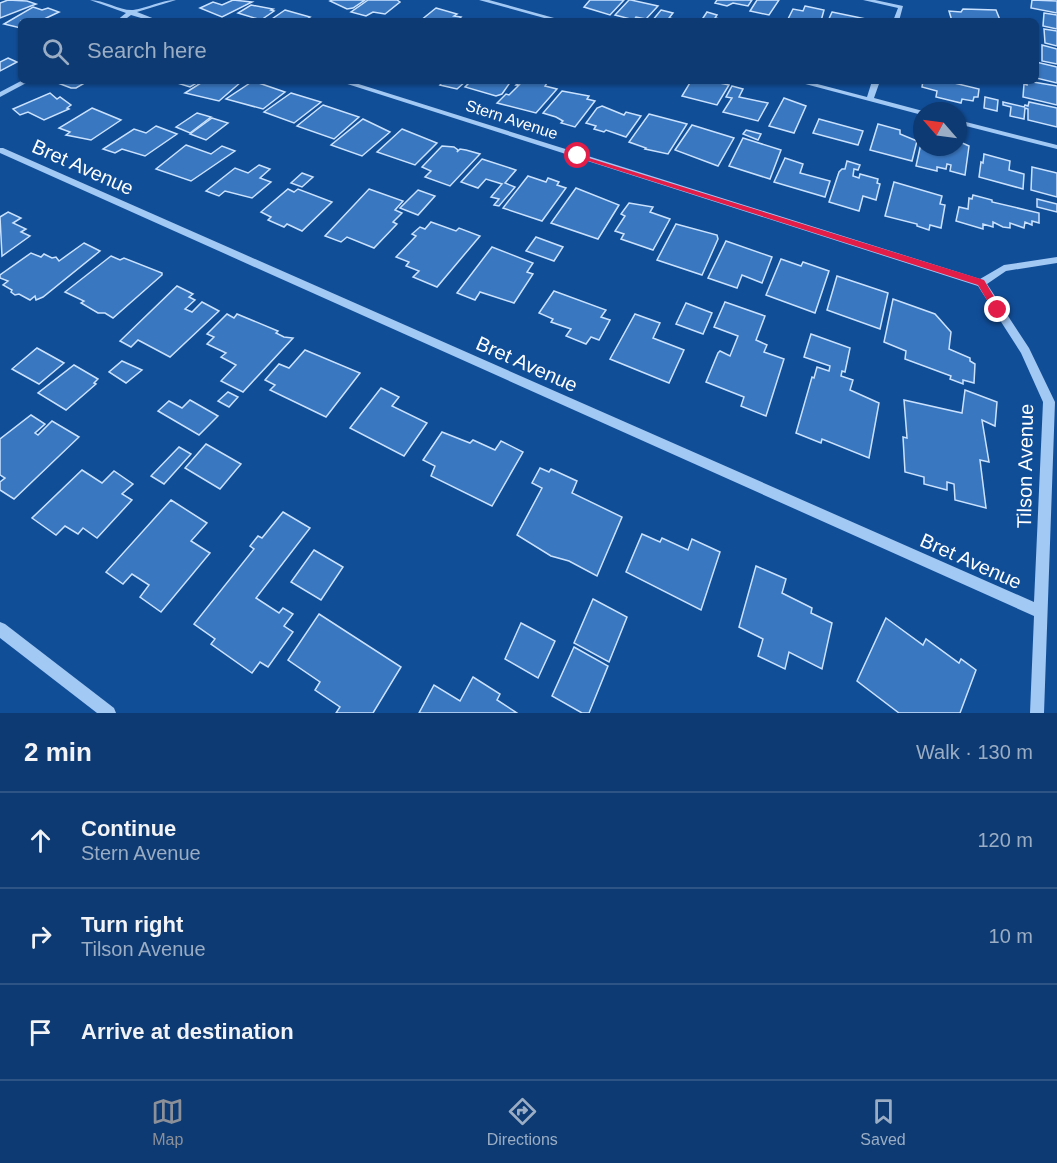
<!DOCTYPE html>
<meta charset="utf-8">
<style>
body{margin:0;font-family:Helvetica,sans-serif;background:#164177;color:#f1f3f6}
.compass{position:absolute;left:913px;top:102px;width:54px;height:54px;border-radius:50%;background:#0d3a72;box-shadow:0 2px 4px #0004;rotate:298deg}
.stop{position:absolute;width:18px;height:18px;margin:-14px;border:4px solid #e11d48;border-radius:50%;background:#fff}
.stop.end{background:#e11d48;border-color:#fff;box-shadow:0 2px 6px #0008}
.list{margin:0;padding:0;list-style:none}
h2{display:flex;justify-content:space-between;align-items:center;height:78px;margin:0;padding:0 24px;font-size:26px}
h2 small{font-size:20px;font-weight:400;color:#9aadc4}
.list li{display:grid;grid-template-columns:39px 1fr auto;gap:18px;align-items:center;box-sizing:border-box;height:96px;padding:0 24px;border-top:2px solid #2d5484}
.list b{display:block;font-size:22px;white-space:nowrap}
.list p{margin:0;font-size:20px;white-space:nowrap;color:#9aadc4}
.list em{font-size:20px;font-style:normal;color:#9aadc4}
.icon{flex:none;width:33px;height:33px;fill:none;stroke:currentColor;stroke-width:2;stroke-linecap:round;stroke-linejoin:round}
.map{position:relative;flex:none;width:1057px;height:713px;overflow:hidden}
.search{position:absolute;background:#0d3a72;box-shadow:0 2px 4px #0004;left:18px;right:18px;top:18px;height:66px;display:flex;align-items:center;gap:15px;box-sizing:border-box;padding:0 21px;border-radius:9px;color:#9aadc4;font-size:22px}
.sheet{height:366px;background:#0d3a72}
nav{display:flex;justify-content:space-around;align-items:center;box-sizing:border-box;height:84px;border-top:2px solid #2d5484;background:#0d3a72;font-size:16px;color:#9aadc4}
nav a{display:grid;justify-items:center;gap:3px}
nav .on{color:#8c9099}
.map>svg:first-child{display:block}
</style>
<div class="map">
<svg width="1057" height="713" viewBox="0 0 1057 713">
<rect width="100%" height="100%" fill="#114e98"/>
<g fill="#3977c1" stroke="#cae2fe" stroke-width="1.5">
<path d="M8,0L27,1L36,4L0,18V3Z"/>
<path d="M233,0L252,2L222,17L200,8L213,2L222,5Z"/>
<path d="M332,0H365L353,8L347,9L330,1Z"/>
<path d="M368,0H397L400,2L385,14L373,12L366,16L351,12Z"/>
<path d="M590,0H624L610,15L584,7Z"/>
<path d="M629,0H631L658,6L646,19L636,17L634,20L615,15Z"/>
<path d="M717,0H752L748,6L733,3L727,6L715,3Z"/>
<path d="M757,0H779L769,15L750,11Z"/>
<path d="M1032,0L1057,1V13L1031,8Z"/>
<path d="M251,5L273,9L271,10L274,11L261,20L238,13Z"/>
<path d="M805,6L824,10L821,21H787L793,9L803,11Z"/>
<path d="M33,7L42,10L48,8L59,12L40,21H21V28L4,24Z"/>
<path d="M436,8L457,14L454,16L461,17L457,21H420Z"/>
<path d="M963,9L996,10L1000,20L952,21L949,11L961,12Z"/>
<path d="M285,10L310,17L304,21H269Z"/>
<path d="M661,10L673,13L669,18L684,21H652Z"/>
<path d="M707,12L717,15L715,18L725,20L701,21Z"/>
<path d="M832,12L866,19L865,21H828Z"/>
<path d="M1044,13L1057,15V29L1043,26Z"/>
<path d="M1044,29L1057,31V46L1045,43Z"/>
<path d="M1042,45L1057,49V64L1042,61Z"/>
<path d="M8,58L17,62L0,71V62Z"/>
<path d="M1036,62L1057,67V83L1036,78Z"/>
<path d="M61,81H88L76,88H71L58,83Z"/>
<path d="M171,81H200L190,87Z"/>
<path d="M204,81H236L241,82L219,101L185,93Z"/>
<path d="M253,81L285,92L263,109L226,99Z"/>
<path d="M428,81H466L457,89L440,85L442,83L438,82Z"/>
<path d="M471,81H511L502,94L496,96L465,87Z"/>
<path d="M520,81H539L547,83L545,86L557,89L536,113L497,103L506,94L509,95L519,85H516Z"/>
<path d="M691,81L715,82L729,85L717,105L682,96Z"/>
<path d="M923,81H946L979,89L978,97H974L973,101L962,99L961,103L936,97L937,91L922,87Z"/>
<path d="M1027,81L1057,86V105L1023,97L1024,84L1027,85Z"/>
<path d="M732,86L743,89L739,97L768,103L758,121L723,112L732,98L726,97Z"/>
<path d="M562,91L589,96L587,99L595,101L575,127L561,123L563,121L556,117L543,113Z"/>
<path d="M50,93L57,99L60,97L71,105L67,108L69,109L44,120L28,112L20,115L13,109Z"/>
<path d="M291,93L321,102L294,123L264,112Z"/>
<path d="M985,97L998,100L997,111L984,108Z"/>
<path d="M784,98L806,106L794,133L769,126Z"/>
<path d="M1003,102L1024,107L1025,105L1028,106L1029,102L1057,108V127L1028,120V109L1025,108L1024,119L1010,116L1011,107L1003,105Z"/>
<path d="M323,105L359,117L334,139L297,126Z"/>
<path d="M602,106L624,115L626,112L641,116L626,137L606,130L604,132L594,129L596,126L586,123L597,108Z"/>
<path d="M92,108L121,120L91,140L66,135L70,132L59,128Z"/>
<path d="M197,113L211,117L190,133L176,127Z"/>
<path d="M649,114L687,124L668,154L645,149L646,148L629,142Z"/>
<path d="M212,118L228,123L206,140L190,134Z"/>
<path d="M363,119L390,132L362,156L331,145Z"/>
<path d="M819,119L863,131L858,145L813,133Z"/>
<path d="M878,124L900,130V134L917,141L912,161L870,150Z"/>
<path d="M692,125L734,138L718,166L675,150Z"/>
<path d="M156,126L177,134L145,156L122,149L115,153L103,149L134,129L146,133Z"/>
<path d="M402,129L437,143L415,165L377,152Z"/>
<path d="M746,130L750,131L761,134L758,140L743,134Z"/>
<path d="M743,138L781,150L770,179L729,166Z"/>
<path d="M922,139V147H958V141L969,146L965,175L950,171L951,165L947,164L946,169L937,167V171L916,166Z"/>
<path d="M186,145L211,154L222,146L235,151L191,181L156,169Z"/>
<path d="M442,146L454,147L458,150L457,152L460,149L466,150L480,154L450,186L425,177L431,171L422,167Z"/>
<path d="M984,154L1010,161L1009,170L1024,174L1023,189L979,177L981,162L983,163Z"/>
<path d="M785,158L803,164L800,173L830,181L825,197L774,182Z"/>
<path d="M482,159L516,170L505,183L515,187L499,206L494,205L499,199L491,197L502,184L486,179L478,188L461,182Z"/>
<path d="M847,161L860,165L858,170L854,169L853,176L859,178L860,174L878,179L877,183L880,184L876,200L863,196L859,211L829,202L839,172L842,169H845Z"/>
<path d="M259,165L270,169L260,178L271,182L252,198L225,191L219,196L206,191L235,168L248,173Z"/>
<path d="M1032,167L1057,173V197L1031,190Z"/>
<path d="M302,173L313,177L302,187L291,183Z"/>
<path d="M528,176L546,182L548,178L559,182L557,185L566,188L542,221L503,208Z"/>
<path d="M894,182L942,196L940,204L945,205L941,228L930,225L929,230L917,226V224L885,216Z"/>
<path d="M576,188L619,205L598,239L551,223Z"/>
<path d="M288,189L294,192L298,189L332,202L302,231L287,224L284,227L268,220L271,217L261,212Z"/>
<path d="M369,189L403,201L395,210L402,213L393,222L397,224L374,248L347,237L341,242L325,236Z"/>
<path d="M418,190L435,196L418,215L400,208Z"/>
<path d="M973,195L992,200V202L1039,213V223L1032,221V225L1025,222L1024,228L1010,223V228L1003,227L993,222V227L983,224V229L956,221L959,207L968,209L969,198L972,199Z"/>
<path d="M1037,199L1057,204V212L1037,207Z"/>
<path d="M629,203L653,207L650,212L670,219L653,250L621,239L624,234L615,231L625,216L621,214Z"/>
<path d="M8,212L21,218L13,223L26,229L21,232L30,236L2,256L0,217Z"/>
<path d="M431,222L456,231L459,228L480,236L437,287L413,277L419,271L406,266L409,262L396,257L416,236L412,234L420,227L425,229Z"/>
<path d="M676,224L717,235L718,239L702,275L657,260Z"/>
<path d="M536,237L563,247L554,261L526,251Z"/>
<path d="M726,241L772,257L762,283L742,275L737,288L708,278Z"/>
<path d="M84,243L100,251L43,297L36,300L35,296L30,300L19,294L15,295L11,292L12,290L3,285L8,281L0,278V275L31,253L41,257L44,254L52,258L56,257L59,261Z"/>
<path d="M492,247L533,263L527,272L533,274L514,303L480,292L475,300L457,293Z"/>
<path d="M111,256L120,260L124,258L162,273V275L113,318L105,313H98L81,303L84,301L65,292Z"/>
<path d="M781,259L801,266L803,262L829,271L815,313L766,295Z"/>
<path d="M837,276L888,293L880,329L827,310Z"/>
<path d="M177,286L193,294L189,297L195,300L185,309L192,312L202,302L219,311L170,357L138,340L131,347L120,341Z"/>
<path d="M554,291L606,310L601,317L610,320L599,340L591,337L586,344L566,336L571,329L551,322L553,319L539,313Z"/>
<path d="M893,299L935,314L951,332L949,349L970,358V361L975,364L974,383L963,380V384L950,379L951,376L905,359L906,351L884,342Z"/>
<path d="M725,302L765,316L756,340L767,345L764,352L784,359L766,416L741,406L744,397L706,382L718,353L720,351L730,356L738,336L714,327Z"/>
<path d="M686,303L712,313L703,334L676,324Z"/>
<path d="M227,314L234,318L237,314L278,331L276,333L284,337L293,338L243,392L221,381L236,365L221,357L226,353L207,344L214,337L207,334Z"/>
<path d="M635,314L660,323L653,338L684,350L669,383L610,359Z"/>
<path d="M811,334L850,348L845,372L842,371L841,376L853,380L850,390L879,403L869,458L822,439L821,443L796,433L812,377L814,378L817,367L829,371L830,366L804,357Z"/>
<path d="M37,348L64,363L39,384L12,369Z"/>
<path d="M305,350L360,373L326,417L270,390L275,385L265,380L279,364L289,368Z"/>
<path d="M122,361L142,370L126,383L109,372Z"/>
<path d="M74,365L98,379L94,383L96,384L66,410L38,393Z"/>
<path d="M381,388L399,397L392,406L427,423L404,456L350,428Z"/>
<path d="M965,390L997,402L995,426L982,420L989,462L980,460L986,508L955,500L954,484L947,482V490L924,484V477L905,472L903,437L907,438L904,400L962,413Z"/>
<path d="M228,392L238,397L229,407L218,401Z"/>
<path d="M190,400L218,416L199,435L158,411L169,401L182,408Z"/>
<path d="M31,415L45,424L35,433L38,435L52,421L79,437L14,499L0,490V482L5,478L0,475V439Z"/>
<path d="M442,432L470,443L473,440L495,450L501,441L523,452L492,506L431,476L435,466L423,460Z"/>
<path d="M206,444L241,464L220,489L185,468Z"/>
<path d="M179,447L191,454L164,484L151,476Z"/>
<path d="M540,468L549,472L551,469L577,481L572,493L622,517L597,576L569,561L551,556L517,535L542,488L532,483Z"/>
<path d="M82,470L102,483L114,471L133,484L122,494L132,500L97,538L83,528L78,534L65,526L56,535L32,518Z"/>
<path d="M171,500L207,523L191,541L210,553L161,612L140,597L149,585L132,574L123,584L106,572Z"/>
<path d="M283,512L310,528L256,598L279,613L283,608L293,614L284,626L293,632L268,667L260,662L252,673L211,644L215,639L194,624L254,549L250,546L258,536L262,538Z"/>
<path d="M642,534L660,542L662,538L688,550L692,539L720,552L701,610L626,572Z"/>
<path d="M314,550L343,567L321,600L291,582Z"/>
<path d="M756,566L786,579L782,593L812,608L811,613L832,623L822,669L789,652L785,669L758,656L763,639L739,627Z"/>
<path d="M593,599L627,617L609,662L574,643Z"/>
<path d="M319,614L401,667L373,713H336L340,707L315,690L320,682L288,660Z"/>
<path d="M886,618L923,645L926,639L959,663L961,659L976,670L960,713H899L857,681Z"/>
<path d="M521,623L555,641L538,678L505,659Z"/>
<path d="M574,647L608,666L589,713H582L552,696Z"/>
<path d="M473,677L500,694L497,700L517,713H419L434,685L460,701Z"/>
</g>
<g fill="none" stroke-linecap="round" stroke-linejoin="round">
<g fill="#a2c8f4" fill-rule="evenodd">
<path d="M90,0C104,0 121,11 133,10C148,8 161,0 176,0L137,12L160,21H151L131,15L123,21H116L126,13Z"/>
<path d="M479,0H489L565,21H555Z"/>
<path d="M863,0H875L903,6L899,21H893L898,8Z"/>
<path d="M21,81H30L0,97V92Z"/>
<path d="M338,81H349L980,279L1004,265L1057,257V263L1006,271L987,284L1029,348L1055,402L1044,713H1030L1034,616L0,153V148H3L1034,602L1043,402L1021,353L978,286Z"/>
<path d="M794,81H806L867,97L872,81H880L874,98L923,111L922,115Z"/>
<path d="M958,120L1057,145V149L958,124Z"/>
<path d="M0,622L5,624L114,708L116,713H97L0,638Z"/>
</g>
</g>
<path fill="#e11d48" d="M576,154L984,280L1002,310L998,313L994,312L978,285L576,157Z"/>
<g text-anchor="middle" stroke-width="4.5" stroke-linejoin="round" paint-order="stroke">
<g font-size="16" fill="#fff" stroke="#114e98">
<text transform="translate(512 119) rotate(18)" y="6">Stern Avenue</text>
</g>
<g font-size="20" fill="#fff" stroke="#114e98">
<text transform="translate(83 167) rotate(24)" y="7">Bret Avenue</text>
<text transform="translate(527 364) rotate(24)" y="7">Bret Avenue</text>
<text transform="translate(1025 466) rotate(-89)" y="7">Tilson Avenue</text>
<text transform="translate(971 561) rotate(24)" y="7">Bret Avenue</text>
</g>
</g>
</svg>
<svg class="compass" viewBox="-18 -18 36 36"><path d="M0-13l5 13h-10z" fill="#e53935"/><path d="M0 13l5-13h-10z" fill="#9aadc4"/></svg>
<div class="stop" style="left:578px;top:156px"></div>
<div class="stop end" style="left:998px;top:310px"></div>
<div class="search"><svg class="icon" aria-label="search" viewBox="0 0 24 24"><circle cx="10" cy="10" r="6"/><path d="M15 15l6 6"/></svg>Search here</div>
</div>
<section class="sheet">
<h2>2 min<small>Walk · 130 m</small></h2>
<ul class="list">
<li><svg class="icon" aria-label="ahead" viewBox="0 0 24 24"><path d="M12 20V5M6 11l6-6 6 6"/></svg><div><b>Continue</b><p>Stern Avenue</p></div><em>120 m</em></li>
<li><svg class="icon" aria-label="right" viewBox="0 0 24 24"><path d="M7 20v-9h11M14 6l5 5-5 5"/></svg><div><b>Turn right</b><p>Tilson Avenue</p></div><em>10 m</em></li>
<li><svg class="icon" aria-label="arrive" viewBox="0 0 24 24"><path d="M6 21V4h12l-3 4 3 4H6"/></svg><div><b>Arrive at destination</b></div></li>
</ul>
</section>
<nav>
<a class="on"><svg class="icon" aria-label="map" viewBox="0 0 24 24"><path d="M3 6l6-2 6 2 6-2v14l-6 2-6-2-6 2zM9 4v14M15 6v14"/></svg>Map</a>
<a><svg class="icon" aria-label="directions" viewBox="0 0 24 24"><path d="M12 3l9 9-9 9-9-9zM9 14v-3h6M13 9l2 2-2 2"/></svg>Directions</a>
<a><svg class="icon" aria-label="saved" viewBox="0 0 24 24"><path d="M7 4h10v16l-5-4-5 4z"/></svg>Saved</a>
</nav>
